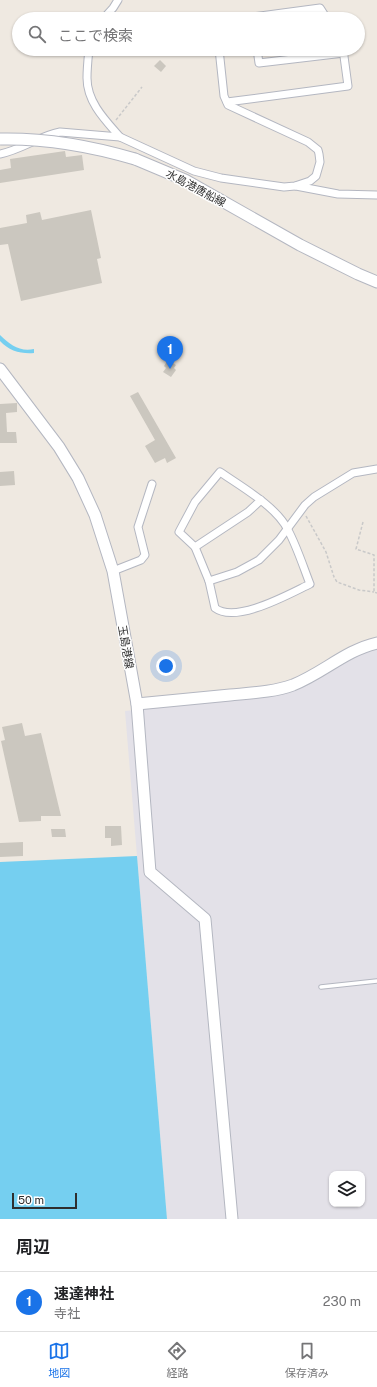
<!DOCTYPE html>
<html lang="ja">
<meta charset="utf-8">
<style>
body{margin:0;font-family:"Public Sans","Noto Sans JP",sans-serif;background:#f2f2f2;color:#202124}
.controls{position:absolute;right:12px;bottom:12px;display:grid;overflow:hidden;border-radius:8px;box-shadow:0 1px 3px #0004}
.controls button{width:36px;height:36px;display:grid;place-items:center;padding:0;border:0;border-bottom:1px solid #e0e0e0;background:#fff;color:#202124;font:20px sans-serif}
.scale{position:absolute;left:12px;bottom:10px;width:65px;box-sizing:border-box;padding-left:4px;border:2px solid #2e2e2e;border-top:0;font-size:11px;line-height:14px;white-space:nowrap;color:#2e2e2e;-webkit-text-stroke:3px #fff;paint-order:stroke}
.you{position:absolute;left:166px;top:666px;width:14px;height:14px;margin:-10px;border:3px solid #fff;border-radius:50%;background:#1a73e8;box-shadow:0 0 0 6px #1a73e833}
.badge{display:grid;place-items:center;width:26px;height:26px;border-radius:50%;background:#1a73e8;color:#fff;font-size:13px;font-weight:700}
.pin{position:absolute;translate:-50% -33px;filter:drop-shadow(0 1px 2px #0008)}
.pin::after{content:'';position:absolute;top:21px;width:14px;height:12px;background:inherit;clip-path:polygon(0 0,100% 0,50% 100%)}
.list{margin:0;padding:0;list-style:none}
h2{display:flex;justify-content:space-between;align-items:center;height:52px;margin:0;padding:0 16px;font-size:17px}
h2 small{font-size:13px;font-weight:400;color:#757577}
.list li{display:grid;grid-template-columns:26px 1fr auto;gap:12px;align-items:center;box-sizing:border-box;height:60px;padding:0 16px;border-top:1px solid #e0e0e0}
.list b{display:block;font-size:15px;white-space:nowrap}
.list p{margin:0;font-size:13px;white-space:nowrap;color:#757577}
.list em{font-size:13px;font-style:normal;color:#757577}
.icon{flex:none;width:22px;height:22px;fill:none;stroke:currentColor;stroke-width:2;stroke-linecap:round;stroke-linejoin:round}
.map{position:relative;flex:none;width:377px;height:1219px;overflow:hidden}
.search{position:absolute;background:#fff;box-shadow:0 1px 3px #0004;left:12px;right:12px;top:12px;height:44px;display:flex;align-items:center;gap:10px;box-sizing:border-box;padding:0 14px;border-radius:22px;color:#757577;font-size:15px}
.sheet{height:112px;background:#fff}
nav{display:flex;justify-content:space-around;align-items:center;box-sizing:border-box;height:56px;border-top:1px solid #e0e0e0;background:#fff;font-size:11px;color:#757577}
nav a{display:grid;justify-items:center;gap:2px}
nav .on{color:#1a73e8}
.map>svg:first-child{display:block}
</style>
<div class="map">
<svg width="377" height="1219" viewBox="0 0 377 1219">
<rect width="100%" height="100%" fill="#efe9e1"/>
<path fill="#e3e1e8" fill-rule="evenodd" d="M377,647V1219H167L125,711L268,696L296,689L320,678L344,662L368,649ZM332,1174H362V1204H332Z"/>
<g fill="#75cff0">
<path d="M0,335C10,345 20,352 34,349V353C21,354 9,351 0,341Z"/>
<path d="M137,856L167,1219H0V862Z"/>
</g>
<g fill="#cbc7bf">
<path d="M160,60L166,66L161,72L154,66Z"/>
<path d="M65,151L66,157L82,155L84,170L0,183V170L11,168L10,159Z"/>
<path d="M91,210L101,258L97,259L102,283L21,301L8,244L0,245V228L27,223L26,215L40,212L42,220Z"/>
<path d="M168,360L176,365L174,368L176,370L171,377L163,372L166,368L164,366Z"/>
<path d="M138,392L176,458L167,463L165,458L155,463L145,446L155,440L130,396Z"/>
<path d="M17,403V412L6,413L7,432H16L17,443H0V404Z"/>
<path d="M14,471L15,485L0,486V472Z"/>
<path d="M22,723L25,736L41,733L61,816H41V821L19,822L1,741L5,740L2,727Z"/>
<path d="M105,826H121L122,845L111,846V838H105Z"/>
<path d="M51,829H65L66,837H52Z"/>
<path d="M23,842V856L0,857V843Z"/>
</g>
<g fill="none" stroke-linecap="round" stroke-linejoin="round">
<defs>
<path id="lane" d="M321,987L377,981"/>
<g id="street">
<path d="M103,19L113,8L118,0"/>
<path d="M238,19L320,8L327,19"/>
<path d="M89,49C88,59 87,68 87,78C87,102 105,120 120,137"/>
<path d="M257,49L259,63L344,53"/>
<path d="M227,102L348,86L343,49"/>
<path d="M0,154C21,150 39,136 60,132L120,137L194,171L221,178L284,187L295,186L310,181L316,176L320,162L319,154L318,150L308,142L228,105L224,96L219,49"/>
<path d="M296,186L338,194L377,195"/>
<path d="M220,472C242,487 277,507 288,530C297,547 303,566 310,584C289,594 236,624 215,608L209,581L195,547L179,532L195,502Z"/>
<path d="M195,547L248,512L261,500"/>
<path d="M113,571L141,560L145,555L138,527L152,484"/>
<path d="M209,581L237,572L259,560L279,540L305,505L314,497L353,473L377,469"/>
</g>
<g id="secondary">
<path d="M135,159L185,180L300,245L358,274L377,282"/>
<path d="M0,369L59,447L78,478L95,515L113,571L137,704L150,872L205,919L232,1219"/>
<path d="M137,704C168,701 199,698 230,695C251,693 274,692 293,685C323,673 346,650 377,643"/>
</g>
</defs>
<use href="#lane" stroke="#b4b7c1" stroke-width="5.5"/>
<use href="#street" stroke="#b4b7c1" stroke-width="9"/>
<use href="#secondary" stroke="#b4b7c1" stroke-width="13"/>
<g stroke="#c9c9c9" stroke-width="1.5" stroke-dasharray="3 2" stroke-linecap="butt">
<path d="M116,120L142,87"/>
<path d="M306,516L326,552L334,577L337,582L359,590L374,592"/>
<path d="M363,522L356,549L374,555V592L377,593"/>
</g>
<use href="#lane" stroke="#fff" stroke-width="3.5"/>
<use href="#street" stroke="#fff" stroke-width="7"/>
<use href="#secondary" stroke="#fff" stroke-width="11"/>
<defs>
<path id="secondary-bridge" d="M0,139C47,138 91,146 135,159"/>
</defs>
<use href="#secondary-bridge" stroke="#b4b7c1" stroke-width="13" stroke-linecap="butt"/>
<use href="#secondary-bridge" stroke="#fff" stroke-width="11"/>
</g>
<g text-anchor="middle" stroke-width="3" stroke-linejoin="round" paint-order="stroke">
<g font-size="11" fill="#2e2e2e" stroke="#fff">
<text transform="translate(196 188) rotate(28)" y="4">水島港唐船線</text>
<text transform="translate(126 647) rotate(80)" y="4">玉島港線</text>
</g>
</g>
</svg>
<div class="controls">
<button><svg class="icon" aria-label="layers" viewBox="0 0 24 24"><path d="M12 4l9 5-9 5-9-5zM3 14l9 5 9-5"/></svg></button>
</div>
<div class="scale">50 m</div>
<div class="you"></div>
<div class="pin badge" style="left:170px;top:369px">1</div>
<div class="search"><svg class="icon" aria-label="search" viewBox="0 0 24 24"><circle cx="10" cy="10" r="6"/><path d="M15 15l6 6"/></svg>ここで検索</div>
</div>
<section class="sheet">
<h2>周辺<small></small></h2>
<ul class="list">
<li><span class="badge">1</span><div><b>速達神社</b><p>寺社</p></div><em>230 m</em></li>
</ul>
</section>
<nav>
<a class="on"><svg class="icon" aria-label="map" viewBox="0 0 24 24"><path d="M3 6l6-2 6 2 6-2v14l-6 2-6-2-6 2zM9 4v14M15 6v14"/></svg>地図</a>
<a><svg class="icon" aria-label="directions" viewBox="0 0 24 24"><path d="M12 3l9 9-9 9-9-9zM9 14v-3h6M13 9l2 2-2 2"/></svg>経路</a>
<a><svg class="icon" aria-label="saved" viewBox="0 0 24 24"><path d="M7 4h10v16l-5-4-5 4z"/></svg>保存済み</a>
</nav>
